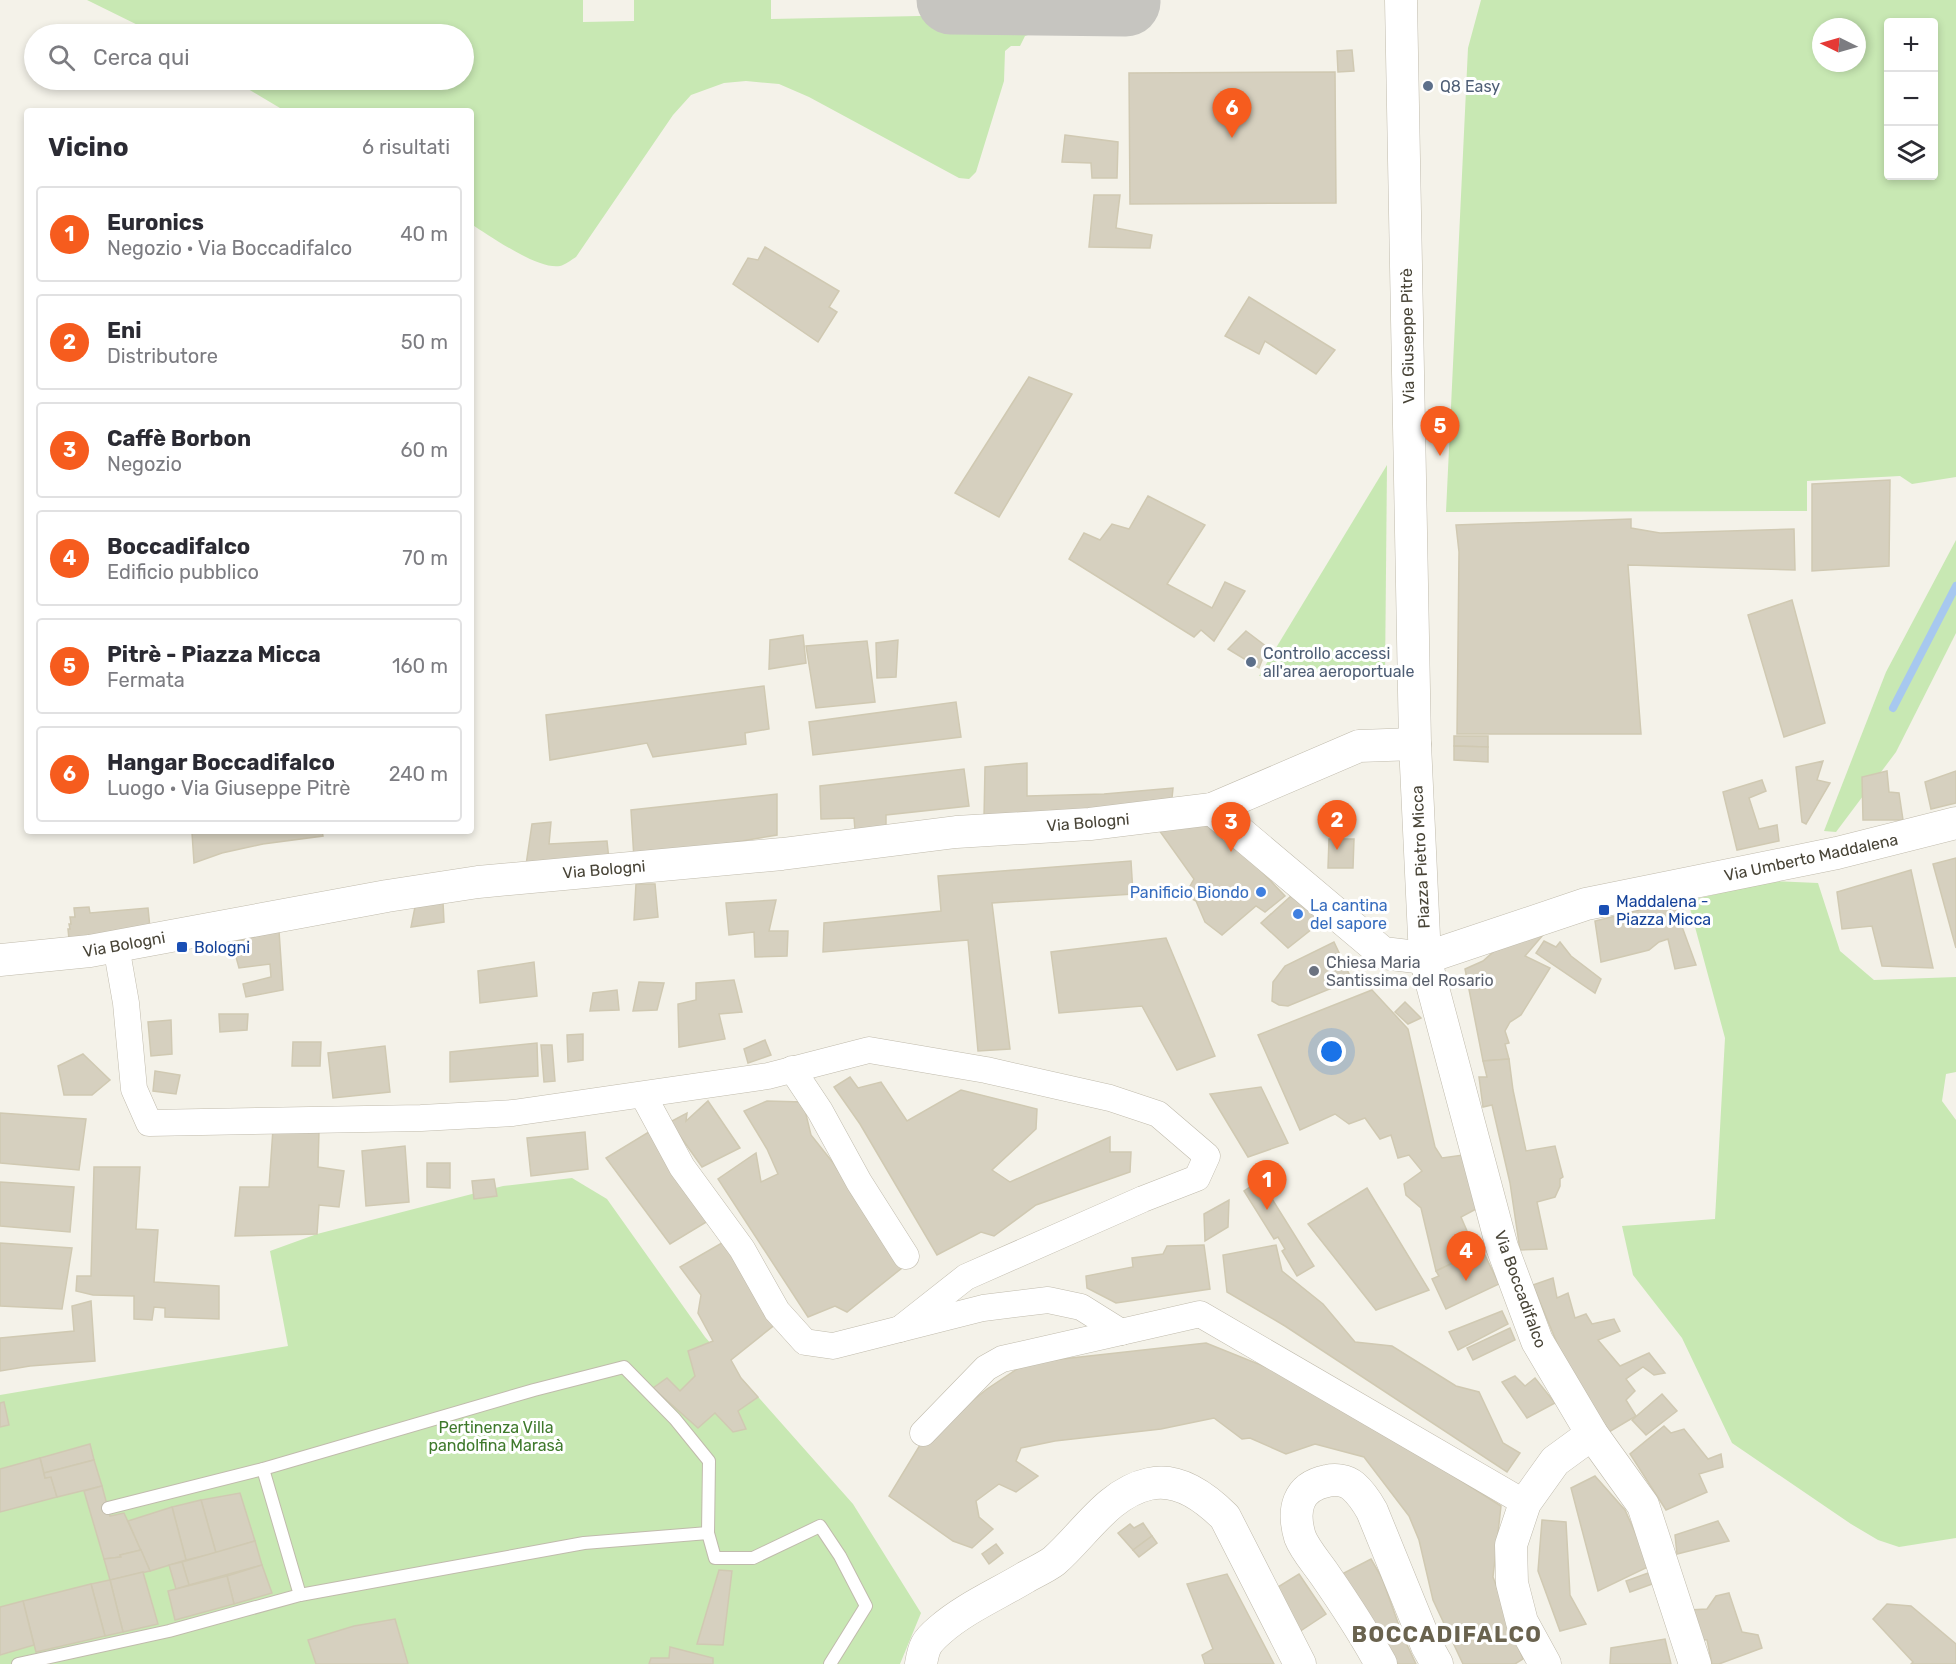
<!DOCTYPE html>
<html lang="it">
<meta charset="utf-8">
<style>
body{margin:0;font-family:Rubik,sans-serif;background:#f7f7f7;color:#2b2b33}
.controls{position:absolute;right:18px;top:18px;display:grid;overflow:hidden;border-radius:6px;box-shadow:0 3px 9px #0003}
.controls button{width:54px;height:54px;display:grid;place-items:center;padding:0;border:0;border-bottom:2px solid #e1e1e2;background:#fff;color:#2b2b33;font:30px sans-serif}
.compass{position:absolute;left:1812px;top:18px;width:54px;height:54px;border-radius:50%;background:#fff;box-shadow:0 3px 9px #0003;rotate:275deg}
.you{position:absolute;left:1332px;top:1052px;width:21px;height:21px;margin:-15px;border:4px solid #fff;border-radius:50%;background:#1a73e8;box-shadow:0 0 0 9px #1a73e833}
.badge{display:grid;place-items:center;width:39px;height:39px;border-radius:50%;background:#f65c1e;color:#fff;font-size:20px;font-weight:700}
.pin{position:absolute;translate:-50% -50px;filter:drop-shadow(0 2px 3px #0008)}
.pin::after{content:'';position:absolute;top:32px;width:21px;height:18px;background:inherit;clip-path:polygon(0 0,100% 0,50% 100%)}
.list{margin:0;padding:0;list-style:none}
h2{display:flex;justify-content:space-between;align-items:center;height:78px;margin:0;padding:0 24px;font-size:26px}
h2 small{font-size:20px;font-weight:400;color:#7c7c81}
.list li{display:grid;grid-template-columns:39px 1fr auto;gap:18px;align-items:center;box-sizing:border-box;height:96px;margin:0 12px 12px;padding:0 12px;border:2px solid #e1e1e2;border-radius:6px}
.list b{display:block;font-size:22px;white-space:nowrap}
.list p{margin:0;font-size:20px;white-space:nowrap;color:#7c7c81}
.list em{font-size:20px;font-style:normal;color:#7c7c81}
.icon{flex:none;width:33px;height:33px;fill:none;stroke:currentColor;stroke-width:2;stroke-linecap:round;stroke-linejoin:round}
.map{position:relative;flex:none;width:1956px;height:1664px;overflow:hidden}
.search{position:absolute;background:#fff;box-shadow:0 3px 9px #0003;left:24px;top:24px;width:450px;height:66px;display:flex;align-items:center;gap:15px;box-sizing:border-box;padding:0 21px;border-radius:33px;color:#7c7c81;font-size:22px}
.panel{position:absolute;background:#fff;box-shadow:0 3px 9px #0003;left:24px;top:108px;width:450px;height:726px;border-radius:6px}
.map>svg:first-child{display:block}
</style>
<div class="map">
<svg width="1956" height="1664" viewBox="0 0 1956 1664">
<rect width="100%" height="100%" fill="#f4f2e9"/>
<g fill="#c8e8b3" fill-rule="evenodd">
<path d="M87,0H583V22L634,21V0H771V19L1019,14L1035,19L1036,27L1034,33L1025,36L1020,46H1011L1005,51L1004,81L976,172L969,179L959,178L809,97L779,84L746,81L724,83L691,95L673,115L576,257C571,260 565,265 560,266C538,270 490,236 471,224V111H285L233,80H464V34H156Z"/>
<path d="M1481,0H1956V477L1912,484L1900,476L1807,481V511H1798L1446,512L1468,48ZM1934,22V176H1888V22ZM1821,27H1857V63H1821Z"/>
<path d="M1387,465L1385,677L1259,676Z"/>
<path d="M1956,540V633L1896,752L1836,832L1824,831L1886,672Z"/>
<path d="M1770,881L1818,883L1840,951L1874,980L1956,977V1072L1946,1074L1942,1101L1956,1120V1538L1899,1547L1878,1540L1851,1524L1732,1443L1682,1338L1633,1275L1622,1226L1715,1219L1725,1038L1688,901Z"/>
<path d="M572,1178L607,1199L705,1337L853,1504L921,1613L900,1664H0V1395L288,1346L270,1251L317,1234L503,1186Z"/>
</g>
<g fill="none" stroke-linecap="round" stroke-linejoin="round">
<path stroke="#a7c8ef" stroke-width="8" d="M1893,708L1956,586"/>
<path stroke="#c6c5c0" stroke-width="69" d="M951,0L1126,2"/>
</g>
<g fill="#d6d0bf" stroke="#d0c9b2" stroke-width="1.5">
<path d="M1352,50L1354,71L1338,72L1337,51Z"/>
<path d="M1335,72L1336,203L1130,204L1129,73Z"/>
<path d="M1065,135L1118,142L1117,178H1092L1091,163L1062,162Z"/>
<path d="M1094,195H1120L1116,228L1152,235L1150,248L1089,247Z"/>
<path d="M765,247L839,291L829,307L837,312L818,342L733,284L748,258L758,260Z"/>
<path d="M1249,297L1335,350L1316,374L1265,341L1259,354L1225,336Z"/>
<path d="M1029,377L1072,394L999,517L955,493Z"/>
<path d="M1890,480L1889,566L1812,571V484Z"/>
<path d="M1148,496L1205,525L1167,584L1212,608L1225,582L1245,591L1214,641L1201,630L1194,637L1069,559L1084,533L1100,540L1112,524L1129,529Z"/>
<path d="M1631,519V528L1660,533L1794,529L1795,570L1628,565L1641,734H1457L1459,552L1456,525Z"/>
<path d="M1792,600L1825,723L1784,737L1748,615Z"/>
<path d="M1246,631L1267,647L1259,668L1228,649Z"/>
<path d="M803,635L806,663L769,669L770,640Z"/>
<path d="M898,640L896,677L877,678L876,643Z"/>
<path d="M867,641L875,702L816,708L806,646Z"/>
<path d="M764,686L769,729L745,733L746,744L653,757L647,743L550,760L546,715Z"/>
<path d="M956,702L961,737L813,755L809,722Z"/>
<path d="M1454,736H1488V747L1454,746Z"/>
<path d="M1454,746L1488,747V762L1454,760Z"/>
<path d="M1823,761L1817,780L1830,783L1806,824L1802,822L1796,767Z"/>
<path d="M1027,763V796L1104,794L1173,788L1171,808L984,818L985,767Z"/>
<path d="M964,769L969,806L886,815V828L855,830L854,818L821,819L820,786Z"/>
<path d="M1887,771L1889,792L1899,793L1903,820H1863L1862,777Z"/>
<path d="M1956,771V803L1931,809L1925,782Z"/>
<path d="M1762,780L1766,791L1749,798L1759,829L1777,825L1779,841L1737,850L1723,792Z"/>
<path d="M777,794V835L634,859L631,810Z"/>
<path d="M1194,814L1240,849L1285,896L1265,912L1256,906L1222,935L1205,922L1196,901L1185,895L1194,879L1159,830Z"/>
<path d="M551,822L549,844L607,841L609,860L526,865L532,824Z"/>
<path d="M205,831H322L323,836L263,844L222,853L194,863L192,833Z"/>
<path d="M1329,839H1354L1353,868H1328Z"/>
<path d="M1956,858V948L1933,864Z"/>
<path d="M1131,861L1133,894L992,903L1010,1049L978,1051L968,940L823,952L824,923L941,911L938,876Z"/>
<path d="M1911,870L1933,968L1882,966L1872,926L1842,929L1837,892Z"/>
<path d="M636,884H655L658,917L634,920Z"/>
<path d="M1291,896L1322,921L1288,948L1261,923Z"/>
<path d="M776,900L769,931H788L787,956L755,957L754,932L729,935L726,903Z"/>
<path d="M443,902L444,922L411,927L415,907Z"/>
<path d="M1673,902L1696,965L1675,969L1668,939L1659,942L1649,950L1601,962L1595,921Z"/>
<path d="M89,907L90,913L148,908L151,938L69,939L68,929H70L69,924H71L70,917H75L74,908Z"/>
<path d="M279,931L283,990L246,997L243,984L271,977L270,964L239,968L232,942Z"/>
<path d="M1543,935L1525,956L1550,968L1521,1015L1510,1022L1505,1031L1509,1043L1505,1044L1509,1059L1483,1061L1465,969L1483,961L1501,945Z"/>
<path d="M1166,938L1215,1056L1177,1070L1142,1006L1059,1013L1051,952Z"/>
<path d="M1544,941L1556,947L1560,942L1571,956L1601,979L1595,993L1536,953Z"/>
<path d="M1334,942L1350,976L1332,984V988L1288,1006L1279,1005L1272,1001L1273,982L1285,966Z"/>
<path d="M534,962L537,996L480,1003L478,971Z"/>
<path d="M734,980L742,1012L719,1014L725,1039L679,1047L678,1004L696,1000V983Z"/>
<path d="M639,982L664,983L657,1010L633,1011Z"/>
<path d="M617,990L619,1010L590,1011L593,993Z"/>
<path d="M1372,990L1408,1029L1435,1147L1442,1158L1463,1155L1476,1209L1461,1217L1476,1252L1436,1271L1421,1208L1406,1195L1404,1184L1422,1171L1409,1155L1398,1158L1391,1135L1380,1139L1365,1118L1349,1124L1335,1114L1300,1130L1258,1035Z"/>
<path d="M1405,1002L1421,1018L1408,1024L1395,1012Z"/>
<path d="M219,1014H248L247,1030L220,1032Z"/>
<path d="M171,1020L172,1054L151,1056L148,1022Z"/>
<path d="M583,1034V1060L568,1062L567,1035Z"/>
<path d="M765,1040L771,1055L748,1063L744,1049Z"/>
<path d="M293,1042H321L320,1066H292Z"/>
<path d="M537,1043L538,1076L450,1082V1052Z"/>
<path d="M541,1045H552L555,1081L544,1082Z"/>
<path d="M385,1046L390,1092L333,1098L328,1053Z"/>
<path d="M83,1054L110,1080L92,1095H64L58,1066Z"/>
<path d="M1509,1059L1513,1090L1526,1151L1555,1146L1563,1177L1560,1179V1186L1555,1197L1537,1202L1547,1249L1520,1250L1510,1183L1492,1105L1483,1107L1479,1077H1487L1483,1061Z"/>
<path d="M155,1071L180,1075L176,1094L153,1091Z"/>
<path d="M850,1077L858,1088L881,1082L907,1121L961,1090L1037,1109L1036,1129L992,1170L1010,1182L1110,1137V1152H1131L1130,1172L1036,1205L994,1236L981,1232L937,1255L860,1124L834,1087Z"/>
<path d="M1261,1087L1288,1143L1248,1157L1210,1094Z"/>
<path d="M708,1101L740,1148L702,1167L670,1122L687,1113L686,1121Z"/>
<path d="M767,1101L803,1102L811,1135L834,1164L902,1268L847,1312L835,1306L808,1317L718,1179L756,1153L761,1182L778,1174L767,1149L744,1111Z"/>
<path d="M0,1113L86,1119L79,1170L0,1163Z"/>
<path d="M273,1129L319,1131L318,1167L344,1171L339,1207L319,1205L317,1234L235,1236L240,1187H269Z"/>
<path d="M652,1130L708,1221L670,1244L606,1158Z"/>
<path d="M585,1132L588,1169L531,1176L527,1138Z"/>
<path d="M405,1146L409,1202L366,1206L362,1151Z"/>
<path d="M427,1163H450V1188L427,1187Z"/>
<path d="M94,1167H140L136,1229L158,1230L154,1282L219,1286V1319L165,1317V1308L154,1307L152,1320L134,1319V1296L93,1295L76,1291L77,1276H91Z"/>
<path d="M494,1179L497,1196L474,1199L472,1181Z"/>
<path d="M1262,1179L1264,1182L1262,1183L1314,1266L1297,1276L1282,1251L1285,1249L1278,1237L1274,1239L1244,1191Z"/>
<path d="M0,1182L74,1187L70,1232L0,1226Z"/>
<path d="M1367,1188L1429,1290L1376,1310L1308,1224Z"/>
<path d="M1229,1200L1228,1227L1205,1241L1204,1214Z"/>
<path d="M727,1240L777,1323L731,1360L741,1378L758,1397L738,1411L746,1429L733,1432L715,1413L698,1428L653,1388L667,1378L680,1391L695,1376L688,1351L713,1341L698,1313L701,1295L680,1267Z"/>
<path d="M0,1243L72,1248L62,1309L0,1306Z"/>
<path d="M1204,1245L1210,1289L1116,1303L1087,1288L1086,1276L1133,1267L1132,1258L1163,1254L1167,1246Z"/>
<path d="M1276,1245L1282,1271L1323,1304L1355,1342L1392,1346L1456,1386L1479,1392L1503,1443L1520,1453L1507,1472L1285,1326L1227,1292L1223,1255Z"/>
<path d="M1482,1249L1499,1284L1446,1309L1432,1279L1439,1276L1436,1271Z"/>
<path d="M1553,1278L1557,1298L1568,1293L1575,1318L1586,1314L1592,1324L1614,1319L1620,1331L1598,1340L1620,1366L1649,1353L1665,1373L1654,1375L1643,1367L1626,1379L1635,1391L1626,1400L1636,1416L1609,1432L1559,1348L1533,1285Z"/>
<path d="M91,1301L95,1361L30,1366L0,1371V1338L74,1331L72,1306Z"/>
<path d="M1502,1311L1508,1324L1458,1350L1449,1332Z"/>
<path d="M1510,1328L1515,1340L1473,1360L1467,1348Z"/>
<path d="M1206,1343L1308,1384L1501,1506L1493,1577L1523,1659L1515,1664H1463L1433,1600L1419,1540L1409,1516L1364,1457L1315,1444L1286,1454L1250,1438L1242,1439L1214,1418L1161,1429L1055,1441L1021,1448L1016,1461L1038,1476L1016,1492L999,1484L976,1501L979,1517L993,1529L972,1548L953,1541L889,1496L923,1440L987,1389L1026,1363Z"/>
<path d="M1515,1376L1525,1386L1535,1378L1555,1403L1527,1418L1502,1382Z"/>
<path d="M1662,1394L1677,1411L1646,1435L1632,1420Z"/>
<path d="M4,1402L9,1425L0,1427V1403Z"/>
<path d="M1664,1426L1671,1433L1684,1429L1708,1459L1721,1454L1723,1467L1699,1474L1707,1492L1666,1510L1630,1454Z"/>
<path d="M90,1444L94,1460L44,1473L40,1458Z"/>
<path d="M40,1458L45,1478L51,1477L57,1497L0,1512V1469Z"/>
<path d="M94,1460L102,1486L57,1497L51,1477L45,1478L44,1473Z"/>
<path d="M1595,1476L1625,1510L1650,1566L1598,1591L1571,1488Z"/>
<path d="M102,1486L110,1516L124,1513L141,1550L120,1555L121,1557L104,1559L84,1491Z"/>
<path d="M240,1493L255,1541L216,1553L201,1500Z"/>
<path d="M201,1500L216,1553L186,1560L172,1507Z"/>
<path d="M172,1507L186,1560L150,1571L128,1521Z"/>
<path d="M1542,1520L1566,1522L1570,1595L1586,1624L1560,1631L1538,1571Z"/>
<path d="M1718,1521L1729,1541L1677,1554L1675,1535Z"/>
<path d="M1143,1523L1152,1536L1133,1550L1118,1533L1130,1524L1134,1528Z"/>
<path d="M1152,1536L1157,1543L1139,1557L1133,1550Z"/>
<path d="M255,1541L262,1565L189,1585L182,1562Z"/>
<path d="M996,1544L1003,1553L989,1564L982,1554Z"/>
<path d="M141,1550L150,1571L110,1580L104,1559L121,1557L120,1555Z"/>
<path d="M1371,1559L1382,1578L1402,1634L1416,1664H1396L1340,1575Z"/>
<path d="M182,1562L189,1585L176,1589L169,1565Z"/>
<path d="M262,1565L272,1593L234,1604L227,1576Z"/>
<path d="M719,1570L732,1571L723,1645L697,1644Z"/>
<path d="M143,1572L158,1624L123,1632L110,1580Z"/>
<path d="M1651,1572L1655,1583L1630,1592L1626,1581Z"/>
<path d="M1227,1574L1274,1664H1205L1202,1655L1213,1649L1187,1584Z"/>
<path d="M1299,1574L1326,1614L1296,1634L1273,1590Z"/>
<path d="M227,1576L234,1604L175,1620L168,1591Z"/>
<path d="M110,1580L123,1632L105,1636L91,1584Z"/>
<path d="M91,1584L105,1636L36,1652L23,1601Z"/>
<path d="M1729,1593L1742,1632L1758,1635L1762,1648L1719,1664H1712L1707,1640L1695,1639L1689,1610L1707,1609L1716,1596Z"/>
<path d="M23,1601L34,1645L0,1655V1607Z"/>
<path d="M1887,1604L1911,1606L1956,1644V1664H1911L1913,1662L1873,1619Z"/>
<path d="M395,1619L408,1664H316L308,1640L354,1626Z"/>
<path d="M1665,1639L1671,1664H1610L1611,1648Z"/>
<path d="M670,1647L713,1658V1664H649L651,1658H669Z"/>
</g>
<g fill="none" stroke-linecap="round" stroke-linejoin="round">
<defs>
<g id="service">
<path d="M108,1508L263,1469L534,1390L624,1367L675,1419L709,1461L708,1533L715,1558H753L820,1526L840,1556L866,1606L830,1664"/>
<path d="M300,1595L584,1543L708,1533"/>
<path d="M18,1664L169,1631L300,1595L263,1469"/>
</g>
<g id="minor">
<path d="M116,946L126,1003L134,1089L149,1123L421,1118L513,1113L768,1076L869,1050L986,1070L1110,1098L1158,1114L1207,1156L1197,1178L1143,1199L966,1277L900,1329"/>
<path d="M792,1069L820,1111L859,1182L906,1256"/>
<path d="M643,1095L682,1167L742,1249L777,1311L805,1342L833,1346L983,1308L1048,1300L1081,1307L1121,1332"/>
<path d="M923,1433L986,1368L1002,1359L1200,1314L1525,1503"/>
</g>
<g id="tertiary">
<path d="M1401,0L1415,744L1425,958L1502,1247L1537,1341L1592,1434L1643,1505L1695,1664"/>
<path d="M1212,809L1383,953L1425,958L1586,904L1837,853L1956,823"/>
<path d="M0,960L90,951L387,896L478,882L782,854L956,832L1090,824L1212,809L1359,746L1415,744"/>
<path d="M921,1664C924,1646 926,1642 940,1630C965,1608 998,1594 1026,1577C1035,1572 1046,1567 1054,1561C1084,1535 1108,1493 1149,1484C1178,1477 1206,1498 1225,1517L1300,1664"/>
<path d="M1381,1664C1364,1633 1345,1604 1325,1575C1317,1563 1305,1550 1300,1537C1292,1510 1297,1487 1327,1481C1335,1479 1346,1480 1353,1486C1361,1493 1367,1502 1372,1511L1427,1646L1437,1664"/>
<path d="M1545,1664L1522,1622L1512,1583L1511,1545L1525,1503L1555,1461L1592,1434"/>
</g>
</defs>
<use href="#service" stroke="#c0bbac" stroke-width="14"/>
<use href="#minor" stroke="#c0bbac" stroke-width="27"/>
<use href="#tertiary" stroke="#c0bbac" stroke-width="33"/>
<use href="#service" stroke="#fff" stroke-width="12"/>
<use href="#minor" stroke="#fff" stroke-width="26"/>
<use href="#tertiary" stroke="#fff" stroke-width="32"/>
</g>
<g fill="#5c6f8a" stroke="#fff" stroke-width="2">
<circle cx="1428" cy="86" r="6"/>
<circle cx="1251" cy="662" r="6"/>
</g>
<g fill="#3f7fe0" stroke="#fff" stroke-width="2">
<circle cx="1261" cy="892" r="6"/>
<circle cx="1298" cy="914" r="6"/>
</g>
<g fill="#1a4fb4" stroke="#fff" stroke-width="2">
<rect x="1598" y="904" width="12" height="12" rx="3"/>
<rect x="176" y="941" width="12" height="12" rx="3"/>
</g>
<circle fill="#6b7280" stroke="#fff" stroke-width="2" cx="1314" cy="971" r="6"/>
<g text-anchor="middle" stroke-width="6" stroke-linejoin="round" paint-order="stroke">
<g font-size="16" fill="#4e5e75" stroke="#fff" text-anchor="start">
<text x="1440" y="92">Q8 Easy</text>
<text x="1263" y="659">Controllo accessi<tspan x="1263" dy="18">all'area aeroportuale</tspan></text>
</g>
<g font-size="16" fill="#484437" stroke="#fff">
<text transform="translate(1407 336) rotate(-91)" y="6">Via Giuseppe Pitrè</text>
<text transform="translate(1088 822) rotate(-5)" y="6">Via Bologni</text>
<text transform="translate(1420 857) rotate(-93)" y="6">Piazza Pietro Micca</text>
<text transform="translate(1811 857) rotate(-12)" y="6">Via Umberto Maddalena</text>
<text transform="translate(604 869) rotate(-5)" y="6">Via Bologni</text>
<text transform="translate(124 944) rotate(-10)" y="6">Via Bologni</text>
<text transform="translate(1521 1289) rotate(70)" y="6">Via Boccadifalco</text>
</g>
<g font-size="16" fill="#366cbe" stroke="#fff" text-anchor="end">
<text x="1249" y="898">Panificio Biondo</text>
<text x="1310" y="911" text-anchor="start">La cantina<tspan x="1310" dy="18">del sapore</tspan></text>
</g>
<g font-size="16" fill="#164399" stroke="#fff" text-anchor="start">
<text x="1616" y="907">Maddalena -<tspan x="1616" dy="18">Piazza Micca</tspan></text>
<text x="194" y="953">Bologni</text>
</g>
<g font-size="16" fill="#5b616d" stroke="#fff" text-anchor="start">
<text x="1326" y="968">Chiesa Maria<tspan x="1326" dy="18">Santissima del Rosario</tspan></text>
</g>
<g font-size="16" fill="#3e792b" stroke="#fff">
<text x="496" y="1433">Pertinenza Villa<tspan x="496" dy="18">pandolfina Marasà</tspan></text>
</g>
<g font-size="22" font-weight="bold" letter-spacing="1.5" fill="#6a634f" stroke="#fff">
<text x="1447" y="1642">BOCCADIFALCO</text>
</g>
</g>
</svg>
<div class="controls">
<button>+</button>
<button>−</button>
<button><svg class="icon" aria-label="layers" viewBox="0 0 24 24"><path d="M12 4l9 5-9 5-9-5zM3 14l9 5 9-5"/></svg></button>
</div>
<svg class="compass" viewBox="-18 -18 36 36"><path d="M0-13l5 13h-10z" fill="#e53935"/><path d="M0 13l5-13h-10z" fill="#7c7c81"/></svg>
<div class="you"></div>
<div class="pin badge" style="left:1267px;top:1210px">1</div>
<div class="pin badge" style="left:1337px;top:850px">2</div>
<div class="pin badge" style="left:1231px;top:852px">3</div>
<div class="pin badge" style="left:1466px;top:1281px">4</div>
<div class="pin badge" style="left:1440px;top:456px">5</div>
<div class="pin badge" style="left:1232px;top:138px">6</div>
<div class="search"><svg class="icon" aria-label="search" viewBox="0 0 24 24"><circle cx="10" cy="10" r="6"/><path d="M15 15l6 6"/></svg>Cerca qui</div>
<section class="panel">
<h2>Vicino<small>6 risultati</small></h2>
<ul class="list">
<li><span class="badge">1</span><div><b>Euronics</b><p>Negozio · Via Boccadifalco</p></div><em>40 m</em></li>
<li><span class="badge">2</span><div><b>Eni</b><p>Distributore</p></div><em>50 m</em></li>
<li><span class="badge">3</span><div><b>Caffè Borbon</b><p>Negozio</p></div><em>60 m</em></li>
<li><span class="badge">4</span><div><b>Boccadifalco</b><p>Edificio pubblico</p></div><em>70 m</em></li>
<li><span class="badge">5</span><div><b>Pitrè - Piazza Micca</b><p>Fermata</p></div><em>160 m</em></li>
<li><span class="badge">6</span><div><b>Hangar Boccadifalco</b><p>Luogo · Via Giuseppe Pitrè</p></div><em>240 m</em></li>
</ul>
</section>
</div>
